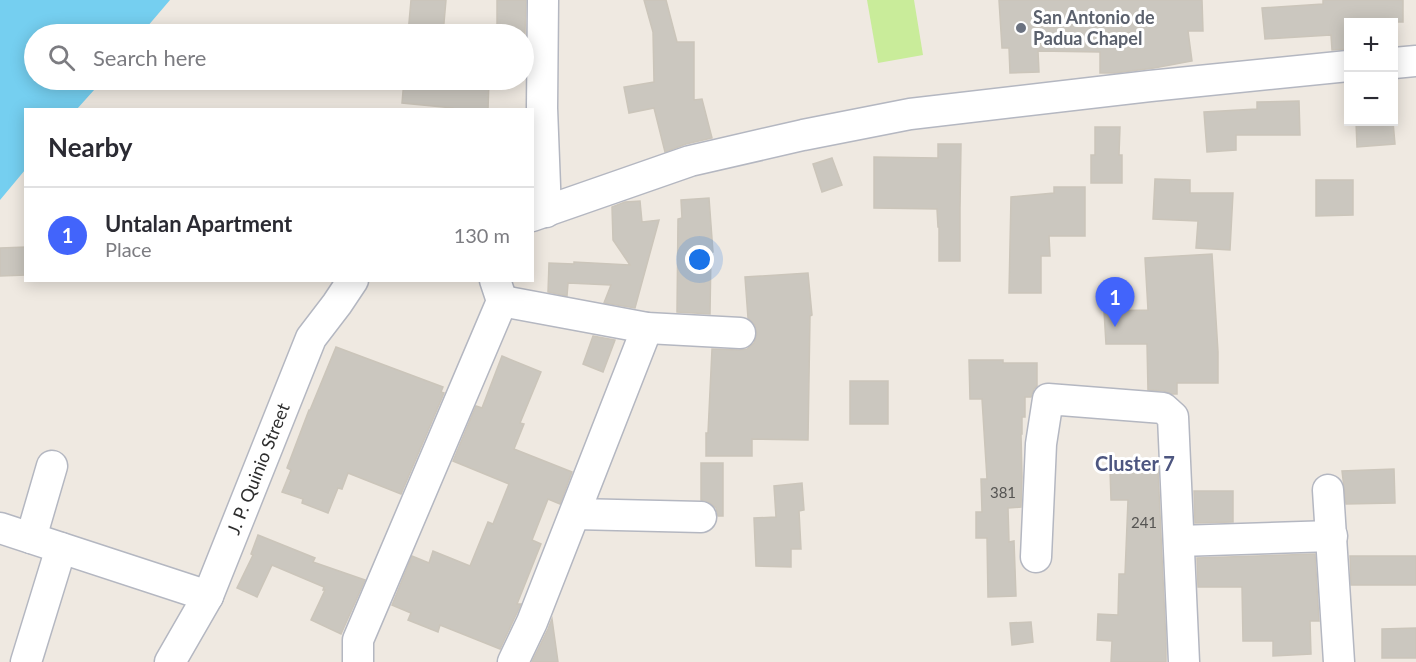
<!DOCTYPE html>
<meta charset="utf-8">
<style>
body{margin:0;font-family:Lato,sans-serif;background:#f7f7f7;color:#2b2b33}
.controls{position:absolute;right:18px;top:18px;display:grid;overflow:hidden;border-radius:0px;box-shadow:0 3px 15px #0003}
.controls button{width:54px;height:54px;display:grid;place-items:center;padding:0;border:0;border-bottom:2px solid #e1e1e2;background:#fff;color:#2b2b33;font:30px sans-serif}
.you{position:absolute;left:700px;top:260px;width:21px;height:21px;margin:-15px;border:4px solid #fff;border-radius:50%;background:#1a73e8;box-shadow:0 0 0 9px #1a73e833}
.badge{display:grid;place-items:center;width:39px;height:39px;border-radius:50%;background:#4264fb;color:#fff;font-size:20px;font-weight:700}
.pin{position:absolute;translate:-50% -50px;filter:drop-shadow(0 2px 3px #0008)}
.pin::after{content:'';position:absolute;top:32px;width:21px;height:18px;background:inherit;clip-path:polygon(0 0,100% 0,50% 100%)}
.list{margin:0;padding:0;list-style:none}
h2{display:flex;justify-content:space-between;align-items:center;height:78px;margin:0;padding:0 24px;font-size:26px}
h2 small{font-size:20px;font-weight:400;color:#7c7c81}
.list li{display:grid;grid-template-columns:39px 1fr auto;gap:18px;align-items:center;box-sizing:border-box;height:96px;padding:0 24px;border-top:2px solid #e1e1e2}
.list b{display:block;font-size:22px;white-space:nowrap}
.list p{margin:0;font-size:20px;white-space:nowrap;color:#7c7c81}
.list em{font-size:20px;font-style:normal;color:#7c7c81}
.icon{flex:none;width:33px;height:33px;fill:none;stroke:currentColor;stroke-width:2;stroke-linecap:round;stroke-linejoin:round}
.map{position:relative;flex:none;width:1416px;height:662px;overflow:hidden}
.search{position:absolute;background:#fff;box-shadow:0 3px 15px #0003;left:24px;top:24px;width:510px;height:66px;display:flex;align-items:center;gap:15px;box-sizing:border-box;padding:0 21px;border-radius:33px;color:#7c7c81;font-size:22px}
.panel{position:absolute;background:#fff;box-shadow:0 3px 15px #0003;left:24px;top:108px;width:510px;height:174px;border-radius:0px}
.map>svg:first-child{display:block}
</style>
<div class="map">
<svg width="1416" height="662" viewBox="0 0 1416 662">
<rect width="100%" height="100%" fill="#efe9e1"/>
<path fill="#c9ec9a" d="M867,0H914L923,55L878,63Z"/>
<path fill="#75cff0" d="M0,0H170L141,34H34V80H103L77,109L26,110L25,170L0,200Z"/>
<g fill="#cbc7bf" stroke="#cbc5ba" stroke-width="1.5">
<path d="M411,0H446L443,34H408Z"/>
<path d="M497,0H526L525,34H497Z"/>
<path d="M644,0H666L677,42H694V100L702,99L712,138L686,144L665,152L654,108L629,113L624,87L654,82L653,32Z"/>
<path d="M999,0H1202L1203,31H1188L1192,61L1154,68L1115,73H1100V52L1038,51L1039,72L1010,73L1009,48H1002Z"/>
<path d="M1323,0H1403V22H1348V49L1332,50L1331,35L1265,39L1262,8L1323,4Z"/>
<path d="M404,80H489L488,110H453V108L402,103Z"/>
<path d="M1299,101L1300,135H1236V150L1207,152L1204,112L1257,109V102Z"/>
<path d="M1356,122H1393L1395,144L1357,147Z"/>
<path d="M1095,127H1120L1119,155H1122V183H1091V155H1095Z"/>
<path d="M938,144H961L960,208V261H939V227H938L937,209L874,208V157L938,158Z"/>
<path d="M832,158L842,185L822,192L813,164Z"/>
<path d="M1155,179L1190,180V193H1233L1230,250L1196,248L1198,221L1153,219Z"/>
<path d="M1316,180H1353V215L1316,216Z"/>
<path d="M1054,187H1085V236H1049L1050,256H1041V293H1009L1011,197L1054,193Z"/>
<path d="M709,198L713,252H711L710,314L677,312L678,219L682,218L681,200Z"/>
<path d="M640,201L642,222L659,220L635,308L604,303L611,285L568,283L567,296L548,292L549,263L574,264V262L630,265L613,240L612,207L625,202Z"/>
<path d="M26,247V275L0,276V248Z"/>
<path d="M1212,254L1218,352V383H1177V394H1171L1164,391L1148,390L1147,344H1106L1104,311L1148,310L1145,258Z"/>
<path d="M808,273L812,315L810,316L808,440L752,439V456H706V433H708L712,349L739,350L747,349L754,343L757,334L755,325L748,318L745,277Z"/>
<path d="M593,336L615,340L603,372L583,364Z"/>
<path d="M336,347L443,387L441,392L444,393L401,494L348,473L342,489L338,488L328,513L302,503L303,499L282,492L291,470L287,468L309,410H310Z"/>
<path d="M502,356L541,372L520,423L524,424L514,449L572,472L560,504L548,499L532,540L541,544L517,604H521L500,649L440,625L438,632L408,620L411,613L392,605L412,556L429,563L433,551L470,566L488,522L493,524L509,484L453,461L476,406L482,408Z"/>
<path d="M969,360H1003V363H1037V386L1034,389L1031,397H1025V417H1022V434H1021L1022,477L1021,507L1008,508L1009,542L1014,541L1016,596L988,597L987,538H976V512H982L981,479H987L982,399H970Z"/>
<rect x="850" y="381" width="38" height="43"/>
<path d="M701,463H723V516H718L716,508L710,503L701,500Z"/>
<path d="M1135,468V471L1158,470L1166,643V662H1111L1112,641L1097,640L1098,614L1118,615L1119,574H1125L1128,500H1111L1110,469Z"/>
<path d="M1394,469L1395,503L1346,504L1342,471Z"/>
<path d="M802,483L804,510L799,511L801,549H791V567L756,566L754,518L776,517L774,486Z"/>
<path d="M1194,491H1233V522L1195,523Z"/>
<path d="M258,535L315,558L313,562L365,580L341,634L311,620L325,590H323L324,587L272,565L257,597L237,588L253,555L251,554Z"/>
<path d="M1315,554L1319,621H1310L1311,654L1273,656V641H1243L1242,587H1198L1197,558Z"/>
<path d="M1350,556H1416V585H1351Z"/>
<path d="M552,619L558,662H532L548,629Z"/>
<path d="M1031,622L1033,642L1012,645L1010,623Z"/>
<path d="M1416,628V658H1382V629Z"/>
</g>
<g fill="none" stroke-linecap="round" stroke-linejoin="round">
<defs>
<g id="minor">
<path d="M543,0L542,108L546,212"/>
<path d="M1394,63L1416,61"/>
<path d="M532,216L690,161L803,135L910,114L1150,86L1348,66"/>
<path d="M502,301L647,328L740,333"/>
<path d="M1328,490L1339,662"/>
<path d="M575,514L701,517"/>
<path d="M0,528L208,596"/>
<path d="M31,538L52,466"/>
<path d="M1179,541L1332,536"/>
<path d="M1036,557L1041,444L1048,399L1163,408L1173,417L1184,662"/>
<path d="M26,662L61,548"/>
<path id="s1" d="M170,662L208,596L311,338L337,304L353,280"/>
<path d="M358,662V640L502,301L495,280"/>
<path d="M513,662L532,622L647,328"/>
</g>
</defs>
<use href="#minor" stroke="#b4b7c1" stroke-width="33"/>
<use href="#minor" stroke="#fff" stroke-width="30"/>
</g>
<circle fill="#6b7280" stroke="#fff" stroke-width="2" cx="1021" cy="28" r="6"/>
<g text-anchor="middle" stroke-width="6" stroke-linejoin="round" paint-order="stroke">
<g font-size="15" fill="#555452">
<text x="1003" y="498">381</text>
<text x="1144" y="528">241</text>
</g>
<g font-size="18" font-weight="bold" fill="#5b616d" stroke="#fff" text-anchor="start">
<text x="1033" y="24">San Antonio de<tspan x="1033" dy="21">Padua Chapel</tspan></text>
</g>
<g font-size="18" fill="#2e2e2e" stroke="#fff">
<text dy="6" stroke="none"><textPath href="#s1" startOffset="213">J. P. Quinio Street</textPath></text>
</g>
<g font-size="20" font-weight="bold" fill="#4d5680" stroke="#fff">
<text x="1135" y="471">Cluster 7</text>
</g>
</g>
</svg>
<div class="controls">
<button>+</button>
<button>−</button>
</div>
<div class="you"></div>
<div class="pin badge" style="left:1115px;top:327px">1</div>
<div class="search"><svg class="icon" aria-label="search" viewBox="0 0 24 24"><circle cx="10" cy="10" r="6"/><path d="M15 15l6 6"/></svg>Search here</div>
<section class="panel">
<h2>Nearby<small></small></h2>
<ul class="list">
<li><span class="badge">1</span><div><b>Untalan Apartment</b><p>Place</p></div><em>130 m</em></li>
</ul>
</section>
</div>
